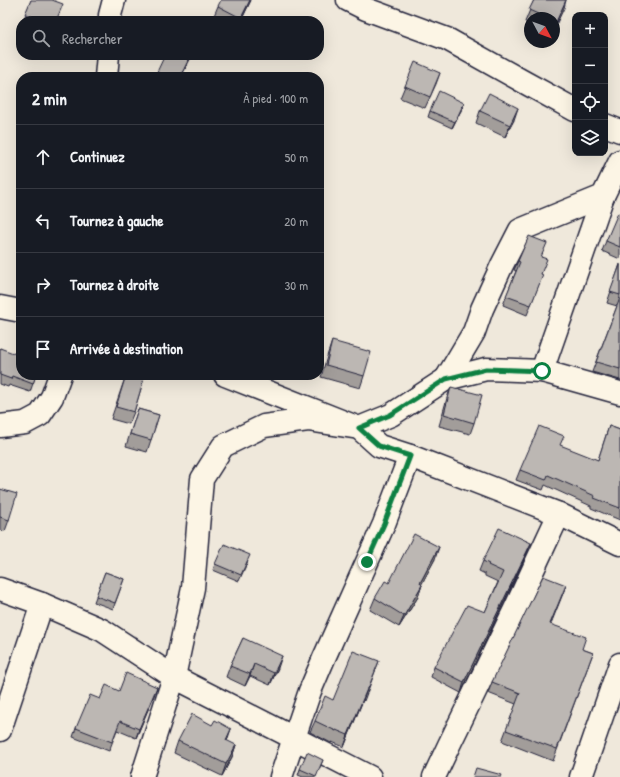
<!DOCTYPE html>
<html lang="fr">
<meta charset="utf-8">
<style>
body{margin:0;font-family:"Patrick Hand",sans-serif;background:#20242c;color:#f1f3f6}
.controls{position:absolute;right:12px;top:12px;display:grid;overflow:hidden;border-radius:8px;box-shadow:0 4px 16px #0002}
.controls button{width:36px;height:36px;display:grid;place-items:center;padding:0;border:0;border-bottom:1px solid #363941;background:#171b24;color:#f1f3f6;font:20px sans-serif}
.compass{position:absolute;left:524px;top:12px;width:36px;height:36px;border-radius:50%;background:#171b24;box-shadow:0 4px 16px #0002;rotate:131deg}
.stop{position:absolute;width:12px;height:12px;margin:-9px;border:3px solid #0b8043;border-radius:50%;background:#fff}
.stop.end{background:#0b8043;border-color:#fff;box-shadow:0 1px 4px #0008}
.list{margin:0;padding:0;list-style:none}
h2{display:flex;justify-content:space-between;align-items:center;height:52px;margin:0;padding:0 16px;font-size:17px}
h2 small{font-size:13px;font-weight:400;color:#9ea1a6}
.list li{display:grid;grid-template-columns:26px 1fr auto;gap:12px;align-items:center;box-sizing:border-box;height:64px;padding:0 16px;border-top:1px solid #363941}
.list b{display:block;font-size:15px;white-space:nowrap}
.list em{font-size:13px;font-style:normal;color:#9ea1a6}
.icon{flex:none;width:22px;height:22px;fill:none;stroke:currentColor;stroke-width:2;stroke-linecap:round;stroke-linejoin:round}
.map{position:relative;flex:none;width:620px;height:777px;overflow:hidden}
.search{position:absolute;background:#171b24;box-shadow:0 4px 16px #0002;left:16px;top:16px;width:308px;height:44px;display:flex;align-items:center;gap:10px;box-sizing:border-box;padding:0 14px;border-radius:16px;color:#9ea1a6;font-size:15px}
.panel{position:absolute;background:#171b24;box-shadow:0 4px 16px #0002;left:16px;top:72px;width:308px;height:308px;border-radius:16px}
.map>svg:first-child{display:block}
</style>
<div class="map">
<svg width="620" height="777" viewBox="0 0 620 777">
<rect width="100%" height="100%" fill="#efe8db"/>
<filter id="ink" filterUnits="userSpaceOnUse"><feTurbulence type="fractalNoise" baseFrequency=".025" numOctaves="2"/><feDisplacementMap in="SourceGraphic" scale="8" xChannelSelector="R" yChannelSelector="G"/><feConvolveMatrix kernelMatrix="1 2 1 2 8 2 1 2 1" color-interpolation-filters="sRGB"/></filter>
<g filter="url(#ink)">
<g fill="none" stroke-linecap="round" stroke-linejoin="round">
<defs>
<g id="street">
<path d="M348,0L366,9L447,39L524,82L575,110"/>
<path d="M110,21V15L114,0"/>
<path d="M106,77L108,55"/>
<path d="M605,125L620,131"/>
<path d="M0,307L21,311"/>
<path d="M542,371L603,196"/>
<path d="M225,375L359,428L391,415L446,379L486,369L542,371L620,393"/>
<path d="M446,379L474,332L482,309L502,265L520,230L603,196L620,161"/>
<path d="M0,426L25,423L40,415L52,397L60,375"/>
<path d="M0,589L42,604L102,630L174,677L193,588L202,479L223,446L264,426L308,420L359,428L379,446L410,456L559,514L620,544"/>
<path d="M0,730L42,604"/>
<path d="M142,777L174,677L294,738L310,691L324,658L384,524L410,456"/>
<path d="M281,777L294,738L370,777"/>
<path d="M434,777L449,745L515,609L538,559L559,514"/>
<path d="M581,777L620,664"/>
</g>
</defs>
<use href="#street" stroke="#22223b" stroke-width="25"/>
<use href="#street" stroke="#fcf5e5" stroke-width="22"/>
</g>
<g fill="#a29d9a" stroke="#22223b">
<path d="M31,0L57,21H23Z"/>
<path d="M251,0L241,21H219L213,18L218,6Z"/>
<path d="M534,0H566L554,29V18H530V24L525,22Z"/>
<path d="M192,55L181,77H155L157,72Z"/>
<path d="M440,73L436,84L425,108L400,98L405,86Z"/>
<path d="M464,103L452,128L428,117L430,111Z"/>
<path d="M480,111L514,120L505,137L476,123Z"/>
<path d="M620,214V259L602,251L606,241Z"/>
<path d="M541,257V274L539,284L527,315L503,305L516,271L514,270L518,261Z"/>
<path d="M620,264V380L592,372L617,306L607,303Z"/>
<path d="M332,341L364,376L360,388L321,377L328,353Z"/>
<path d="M0,348L36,375L30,392L9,385L8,387L0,384Z"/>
<path d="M126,375H145L134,412L129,424L111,419Z"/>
<path d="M451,387L474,423L470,434L439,426L447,398Z"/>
<path d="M138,409L159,415L147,452L126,446Z"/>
<path d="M609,426L620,430V520L591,508V506L545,485L543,490L516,480L520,470L598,460Z"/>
<path d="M0,489L9,520L5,531L0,530Z"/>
<path d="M527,553L461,693L431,677L434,667L485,612L498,582L485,576V574L479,571L483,561Z"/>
<path d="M435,559L421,584L422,585L418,597L399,627L370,610L375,598L389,583Z"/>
<path d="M248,561L239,581L213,570L215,564Z"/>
<path d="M105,572L124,579L113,609L94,602Z"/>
<path d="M566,585L550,625L582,649L593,653L553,761L502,741L516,704L488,693L492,682Z"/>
<path d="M243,638L278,668L270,685L250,676L245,686L226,677L230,666Z"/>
<path d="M379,661L364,701L363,700L344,747L332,742L331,743L310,732L315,721L333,700Z"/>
<path d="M157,687L136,738L117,730L109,751L73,737L76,728L100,699L119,691Z"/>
<path d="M178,741L236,745L232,757L222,776L174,753Z"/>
<path d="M323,760L316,777H303L298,775L300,769Z"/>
</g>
<g fill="#84807d" stroke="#22223b">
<path d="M250,0H251L241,21H240Z"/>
<path d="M566,0L564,8L554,29L556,22Z"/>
<path d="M191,55H192L181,77H180Z"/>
<path d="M464,103L462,109L452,128L455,122Z"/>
<path d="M518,108L514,120L505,137L510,125Z"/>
<path d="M531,543L527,553L461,693L464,682Z"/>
<path d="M439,547L435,559L416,595L420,583Z"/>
<path d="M422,585L418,597L399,627L404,616Z"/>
<path d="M566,585L562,596L546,636L550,624Z"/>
<path d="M282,656L278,668L270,685L274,673Z"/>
<path d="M254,664L250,676L245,686L250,674Z"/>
<path d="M157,687L154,696L136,738L139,729Z"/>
<path d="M367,689L363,700L344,747L348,735Z"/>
<path d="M231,729L227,741L226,740Z"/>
<path d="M236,745L232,757L222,776L226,764Z"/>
</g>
<g fill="#bcb7b3" stroke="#22223b">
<path d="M31,0H52L63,4L56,21H45L25,14Z"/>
<path d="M221,0H250L241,18L218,6Z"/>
<path d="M534,0H566L556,22L554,21V18H547L529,10Z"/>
<path d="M165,55H191L180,77H167L157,72Z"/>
<path d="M415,62L440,73L430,97L405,86Z"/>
<path d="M439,91L464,103L455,122L430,111Z"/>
<path d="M489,93L518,108L510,125L480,111Z"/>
<path d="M618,213L620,214V247L606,241Z"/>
<path d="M529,236L547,243L541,257L547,259L541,274L543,275L531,305L506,296L520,262L518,261Z"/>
<path d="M620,265V295L610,292Z"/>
<path d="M620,298V369L596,362Z"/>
<path d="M332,341L371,352L364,376L326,365Z"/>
<path d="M0,348L21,356V375H36L33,384L12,376L11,379L0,375Z"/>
<path d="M126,375H145L134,412L116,407Z"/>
<path d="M451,387L482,395L474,423L444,414Z"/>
<path d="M138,409L159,415L151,440L130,434Z"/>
<path d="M539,426L564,436L560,445L598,460L609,426L620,430V508L594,498L595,496L548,475L546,480L520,470Z"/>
<path d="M0,489L17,494L9,520L0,517Z"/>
<path d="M499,528L531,543L464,682L434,667L467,605L485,612L503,572L488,565L489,564L483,561Z"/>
<path d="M414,534L439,547L420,583L422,585L404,616L375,598L385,581L389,583Z"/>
<path d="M224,544L250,555L241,575L215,564Z"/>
<path d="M105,572L124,579L115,603L96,596Z"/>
<path d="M543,576L566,585L550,624L586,637L582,649L593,653L557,749L506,730L520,693L492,682Z"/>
<path d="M243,638L282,656L274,673L254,664L250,674L230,666Z"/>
<path d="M353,651L379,661L368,689H367L348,735L336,730V731L315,721L325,696L333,700Z"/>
<path d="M126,673L157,687L139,729L120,721L112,742L76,728L90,695L100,699L106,685L119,691Z"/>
<path d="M192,714L212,725L215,720L231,729L226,740L236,745L226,764L178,741Z"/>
<path d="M307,752L323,760L316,776L300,769Z"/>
<path d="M476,768L502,775L501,777H473Z"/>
</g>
</g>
<g fill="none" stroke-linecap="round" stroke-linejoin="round" filter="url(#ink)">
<path stroke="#0b8043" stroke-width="5" d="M367,562L384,524L410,456L379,446L359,428L390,415L446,379L486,369L542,371"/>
</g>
</svg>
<div class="controls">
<button>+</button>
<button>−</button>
<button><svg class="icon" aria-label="locate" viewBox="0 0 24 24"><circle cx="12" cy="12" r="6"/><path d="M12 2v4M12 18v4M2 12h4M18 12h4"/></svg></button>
<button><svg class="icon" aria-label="layers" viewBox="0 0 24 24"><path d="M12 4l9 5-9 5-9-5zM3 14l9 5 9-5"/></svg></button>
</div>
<svg class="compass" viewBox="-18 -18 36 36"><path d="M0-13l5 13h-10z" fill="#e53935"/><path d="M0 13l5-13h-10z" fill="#9ea1a6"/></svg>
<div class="stop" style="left:542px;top:371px"></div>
<div class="stop end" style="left:367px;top:562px"></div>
<div class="search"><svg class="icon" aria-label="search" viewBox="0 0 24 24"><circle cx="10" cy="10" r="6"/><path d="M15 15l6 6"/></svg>Rechercher</div>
<section class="panel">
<h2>2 min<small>À pied · 100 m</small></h2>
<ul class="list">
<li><svg class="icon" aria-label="ahead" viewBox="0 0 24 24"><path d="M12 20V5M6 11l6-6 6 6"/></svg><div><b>Continuez</b></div><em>50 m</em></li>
<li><svg class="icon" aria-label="left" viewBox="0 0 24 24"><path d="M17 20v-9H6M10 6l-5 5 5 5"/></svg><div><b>Tournez à gauche</b></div><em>20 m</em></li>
<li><svg class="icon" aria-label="right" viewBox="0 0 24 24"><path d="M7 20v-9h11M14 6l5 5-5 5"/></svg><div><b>Tournez à droite</b></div><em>30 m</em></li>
<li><svg class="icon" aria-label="arrive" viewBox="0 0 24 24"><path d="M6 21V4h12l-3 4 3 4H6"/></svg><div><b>Arrivée à destination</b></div></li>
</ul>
</section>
</div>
